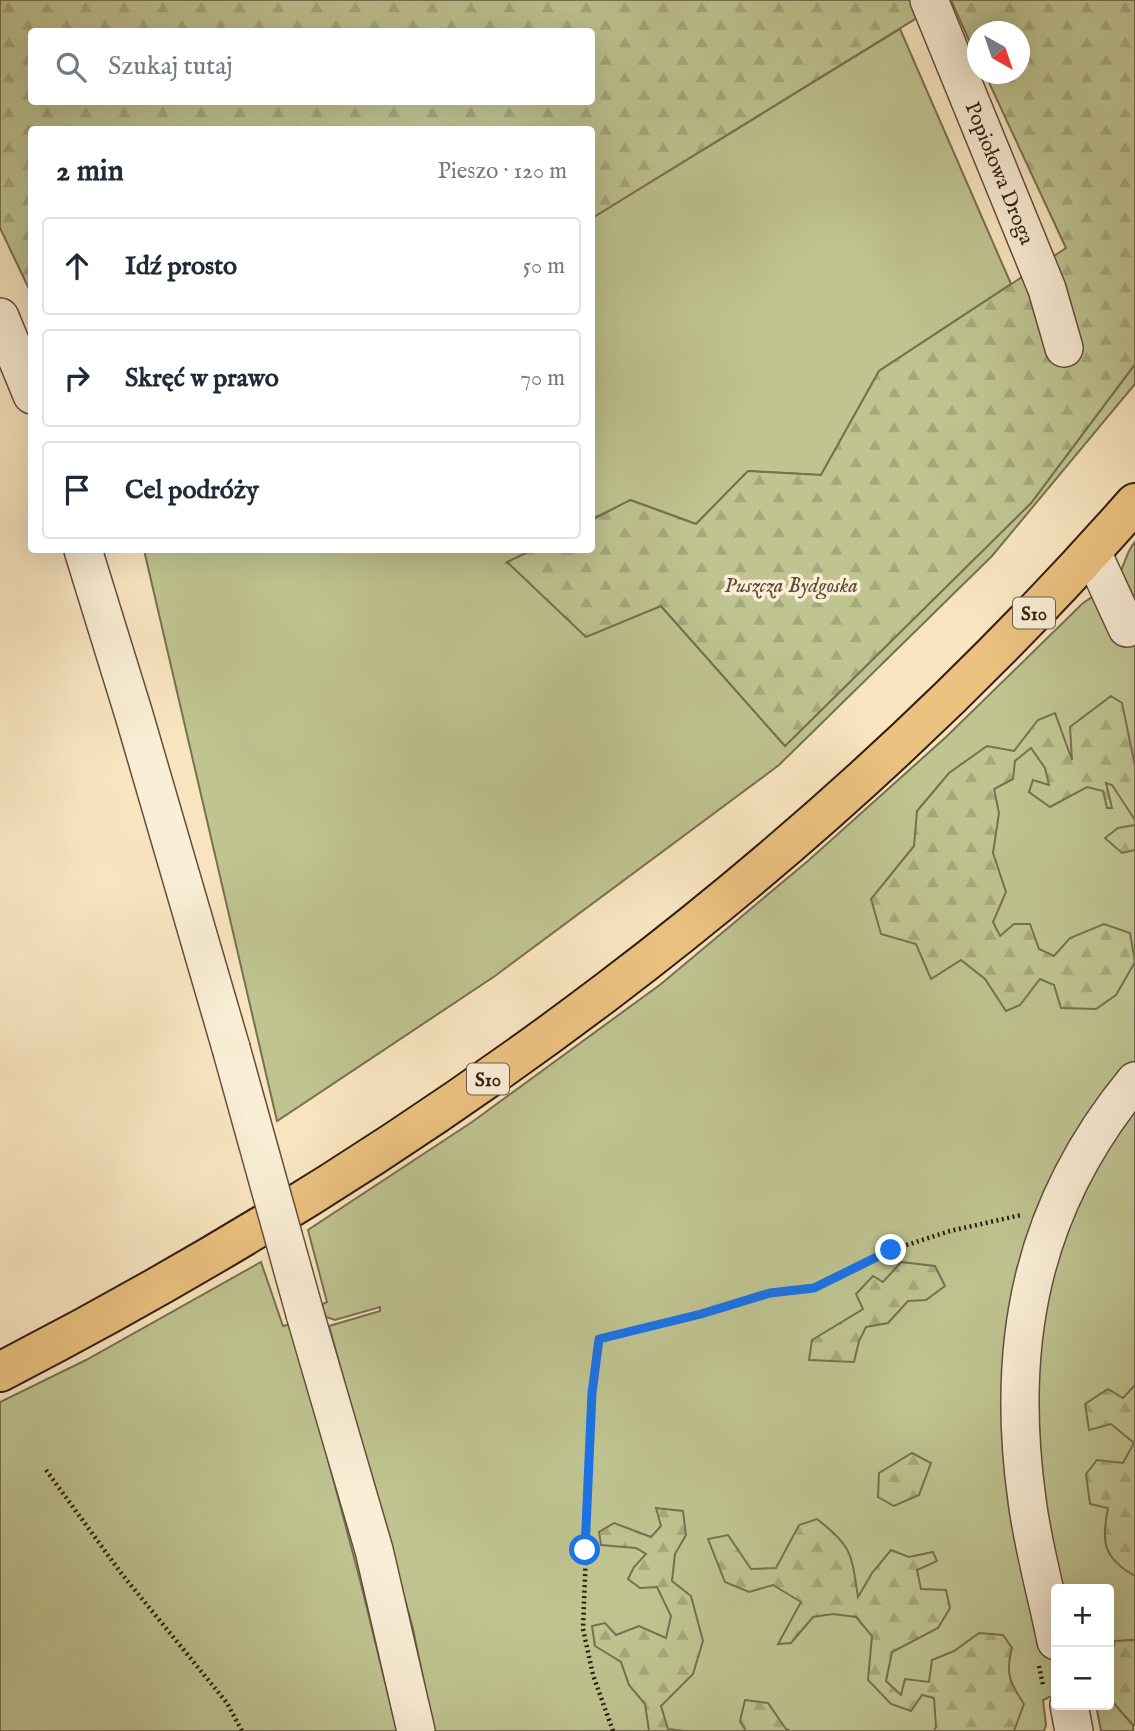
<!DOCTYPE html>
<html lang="pl">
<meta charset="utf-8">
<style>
body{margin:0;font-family:"IM FELL English",serif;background:#f6f6f7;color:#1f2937}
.controls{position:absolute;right:21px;bottom:21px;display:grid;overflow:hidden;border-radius:7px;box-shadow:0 7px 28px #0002}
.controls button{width:63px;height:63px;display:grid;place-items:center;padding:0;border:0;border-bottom:2px solid #e0e1e3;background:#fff;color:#1f2937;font:35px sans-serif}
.compass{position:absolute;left:967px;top:21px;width:63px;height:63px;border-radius:50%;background:#fff;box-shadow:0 7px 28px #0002;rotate:140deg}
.stop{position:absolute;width:21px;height:21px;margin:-16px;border:5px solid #1a73e8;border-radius:50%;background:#fff}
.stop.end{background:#1a73e8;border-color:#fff;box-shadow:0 2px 7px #0008}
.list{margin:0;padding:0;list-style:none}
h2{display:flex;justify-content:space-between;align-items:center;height:91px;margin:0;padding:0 28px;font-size:30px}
h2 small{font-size:23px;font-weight:400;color:#747a83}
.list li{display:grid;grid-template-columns:46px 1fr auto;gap:21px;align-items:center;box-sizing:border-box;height:98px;margin:0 14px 14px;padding:0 14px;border:2px solid #e0e1e3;border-radius:7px}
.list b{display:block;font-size:26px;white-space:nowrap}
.list em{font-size:23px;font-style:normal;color:#747a83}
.icon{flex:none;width:38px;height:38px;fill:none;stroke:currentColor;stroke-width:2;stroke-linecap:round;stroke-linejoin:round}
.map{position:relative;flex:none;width:1135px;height:1731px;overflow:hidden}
.search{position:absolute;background:#fff;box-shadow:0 7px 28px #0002;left:28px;top:28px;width:567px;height:77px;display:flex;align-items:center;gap:18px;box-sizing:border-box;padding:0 24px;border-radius:7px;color:#747a83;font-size:26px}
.panel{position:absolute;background:#fff;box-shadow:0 7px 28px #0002;left:28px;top:126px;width:567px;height:427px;border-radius:7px}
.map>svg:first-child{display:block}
</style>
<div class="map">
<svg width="1135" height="1731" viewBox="0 0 1135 1731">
<defs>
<pattern id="forest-firs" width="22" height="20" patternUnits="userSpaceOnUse" patternTransform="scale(1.75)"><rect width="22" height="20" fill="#bfc491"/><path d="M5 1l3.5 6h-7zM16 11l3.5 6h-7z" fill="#a5a87c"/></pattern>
</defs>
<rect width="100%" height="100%" fill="#f8e5c0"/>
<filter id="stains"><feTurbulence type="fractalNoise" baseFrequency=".00286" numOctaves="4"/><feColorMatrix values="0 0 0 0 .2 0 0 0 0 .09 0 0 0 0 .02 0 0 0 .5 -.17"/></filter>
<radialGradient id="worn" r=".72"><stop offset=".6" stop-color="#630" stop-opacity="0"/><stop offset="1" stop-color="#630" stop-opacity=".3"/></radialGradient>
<g fill="#bfc491" stroke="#787052" stroke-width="2">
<path d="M900,29L1011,284L879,371L821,475L748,471L696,524L631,500L592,519V218Z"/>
<path d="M1135,364V384L992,556L779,765L495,976L277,1121L144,550H532L507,563L661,606L785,746L1031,503Z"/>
<path d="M1135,542V1640H1126L1109,1666V1589H1056V1694L1043,1700L1046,1725L1044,1731H434L413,1629L329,1326L380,1311V1307L335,1320L326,1317L321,1305L327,1302L308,1230L472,1122L661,984L809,860L946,737L1082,604C1093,595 1108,590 1117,577C1125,567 1125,553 1135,542Z"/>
<path d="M261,1262L283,1326L292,1324L360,1580L397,1731H0V1402L86,1360Z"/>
<path d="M1109,1693L1110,1699L1133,1725V1731H1101L1096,1705H1109Z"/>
</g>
<g fill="url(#forest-firs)" stroke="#787052" stroke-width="2" fill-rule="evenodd">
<path d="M0,0H946L592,218V130H32L31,293L0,228ZM32,32H592V102H32Z"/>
<path d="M951,0H1135V364L1031,503L785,746L661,606L586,637L507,562L532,550H592V520L630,500L696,524L748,471L821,475L879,371L1066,248L985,74H1020V32H978L977,58Z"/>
<path d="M1111,696L1122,703L1135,766V820L1112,785L1106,783L1112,808H1107L1103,791L1087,787L1050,807L1029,792L1033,780L1049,785L1045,768L1031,748L1015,761L1013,779L994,789L999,813L993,853L1006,892L993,922L1000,936L1014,924H1030L1039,949L1054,956L1070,938L1104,924L1130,933L1135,962L1116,995L1096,1009L1061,1008L1054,985L1040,979L1020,1005L1006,1011L985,979L961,960L931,979L916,944L881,934L871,899L914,846L917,811L949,773L987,746L1014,751L1038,720L1055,713L1072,760L1070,727Z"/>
<path d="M1135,825V850L1122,853L1105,838L1118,828Z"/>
<path d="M901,1262L935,1266L945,1286L926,1300L908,1301L888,1323L866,1327L859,1341L854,1362L809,1360L812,1340L863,1309L856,1294L873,1276L883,1282Z"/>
<path d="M1135,1385V1576C1103,1558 1101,1542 1108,1508L1090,1504L1086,1474L1097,1460L1123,1463L1134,1443L1111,1424L1089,1430L1085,1404L1108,1389L1123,1398Z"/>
<path d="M912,1453L931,1463L919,1495L894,1506L878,1497L879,1473Z"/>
<path d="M656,1508L683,1511L686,1535L675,1554L672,1581L691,1596L703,1641L693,1674L661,1706L668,1729L685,1731H649L645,1704L629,1685L621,1662L595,1646L592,1626L605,1623L616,1635L639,1626L666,1638L671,1616L657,1587L640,1588L628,1579L634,1567L646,1554L636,1548L601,1545L599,1532L614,1523L651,1537L661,1526Z"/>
<path d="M817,1519C853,1547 851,1553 858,1597L872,1573L891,1550L909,1557L933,1552L937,1561L917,1570L921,1589L946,1590L950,1608L938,1628L892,1652L886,1681L901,1695L905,1679L929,1682L932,1660L954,1651L979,1633L1003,1635L1012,1648C1005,1674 1010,1683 1024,1704L1014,1731H934L936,1727L934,1698L922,1695L911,1711L891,1704L868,1680L872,1636L856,1617L833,1614L813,1617L791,1643L778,1644L801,1602L773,1585L749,1592L725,1582L708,1539L728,1535L751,1569L776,1568L799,1525Z"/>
<path d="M1135,1640V1725H1133L1110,1699L1109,1664L1115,1641Z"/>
<path d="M745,1700L768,1703L786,1729L790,1731H746L740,1721Z"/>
</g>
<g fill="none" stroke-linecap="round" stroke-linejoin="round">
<defs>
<g id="minor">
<path d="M929,0L1047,289L1064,348"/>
<path d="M0,317L32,395"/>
<path d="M83,550L134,715L231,1048"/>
<path d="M1092,552L1127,628"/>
<path d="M305,1314L374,1550L416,1731"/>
<path d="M1056,1641C1047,1595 1033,1548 1027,1500C1005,1342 1032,1206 1135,1081"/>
<path d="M1069,1705L1074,1731"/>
</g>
<path id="highway" d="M0,1372C427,1152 816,865 1135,503"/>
</defs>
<use href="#minor" stroke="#634e3e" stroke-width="40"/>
<use href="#highway" stroke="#311c13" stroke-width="42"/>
<g stroke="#311c13" stroke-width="4.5" stroke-dasharray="2 3.5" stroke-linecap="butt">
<path d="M46,1470L121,1573L227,1703L242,1731"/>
<path d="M1039,1666L1043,1685"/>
<path d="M613,1731L593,1675L583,1629L592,1393L599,1339L701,1314L770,1293L814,1288L891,1250L950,1231L1021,1215"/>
</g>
<use href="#minor" stroke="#faeed6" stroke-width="37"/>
<use href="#highway" stroke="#ecc280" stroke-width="38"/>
<defs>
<path id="minor-bridge" d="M231,1048L305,1314"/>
</defs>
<use href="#minor-bridge" stroke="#634e3e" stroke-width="40" stroke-linecap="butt"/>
<use href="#minor-bridge" stroke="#faeed6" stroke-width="37"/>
</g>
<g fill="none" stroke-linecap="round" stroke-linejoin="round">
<path stroke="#1a73e8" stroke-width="9" d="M585,1550L592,1393L599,1339L701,1314L770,1293L814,1288L891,1250"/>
</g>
<g text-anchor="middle" stroke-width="7" stroke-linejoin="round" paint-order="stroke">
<g fill="#faeed6" stroke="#6d5b4e" stroke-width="2">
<rect x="1013" y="597.5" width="42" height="31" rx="5"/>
<rect x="467" y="1063.5" width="42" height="31" rx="5"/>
</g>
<g font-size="19" font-weight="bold" fill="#311c13">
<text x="1034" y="620">S10</text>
<text x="488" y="1086">S10</text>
</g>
<g font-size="21" fill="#311c13" stroke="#faeed6">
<text transform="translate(1000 173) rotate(68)" y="7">Popiołowa Droga</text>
</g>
<g font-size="21" font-style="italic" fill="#5c4e39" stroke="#faeed6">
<text x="791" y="592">Puszcza Bydgoska</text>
</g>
</g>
<rect width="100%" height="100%" filter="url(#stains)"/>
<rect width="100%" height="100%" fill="url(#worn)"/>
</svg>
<div class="controls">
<button>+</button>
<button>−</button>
</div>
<svg class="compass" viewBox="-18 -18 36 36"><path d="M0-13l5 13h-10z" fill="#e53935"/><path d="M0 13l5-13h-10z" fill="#747a83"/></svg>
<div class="stop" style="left:585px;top:1550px"></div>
<div class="stop end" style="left:891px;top:1250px"></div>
<div class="search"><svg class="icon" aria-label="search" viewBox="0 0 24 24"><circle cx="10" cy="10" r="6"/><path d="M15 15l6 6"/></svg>Szukaj tutaj</div>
<section class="panel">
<h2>2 min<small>Pieszo · 120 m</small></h2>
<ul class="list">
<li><svg class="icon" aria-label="ahead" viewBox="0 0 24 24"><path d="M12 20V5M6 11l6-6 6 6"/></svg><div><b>Idź prosto</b></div><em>50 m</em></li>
<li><svg class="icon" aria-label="right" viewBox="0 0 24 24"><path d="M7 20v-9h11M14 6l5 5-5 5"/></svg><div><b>Skręć w prawo</b></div><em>70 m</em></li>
<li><svg class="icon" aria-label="arrive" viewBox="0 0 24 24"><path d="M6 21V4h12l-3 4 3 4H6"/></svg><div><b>Cel podróży</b></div></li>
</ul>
</section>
</div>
